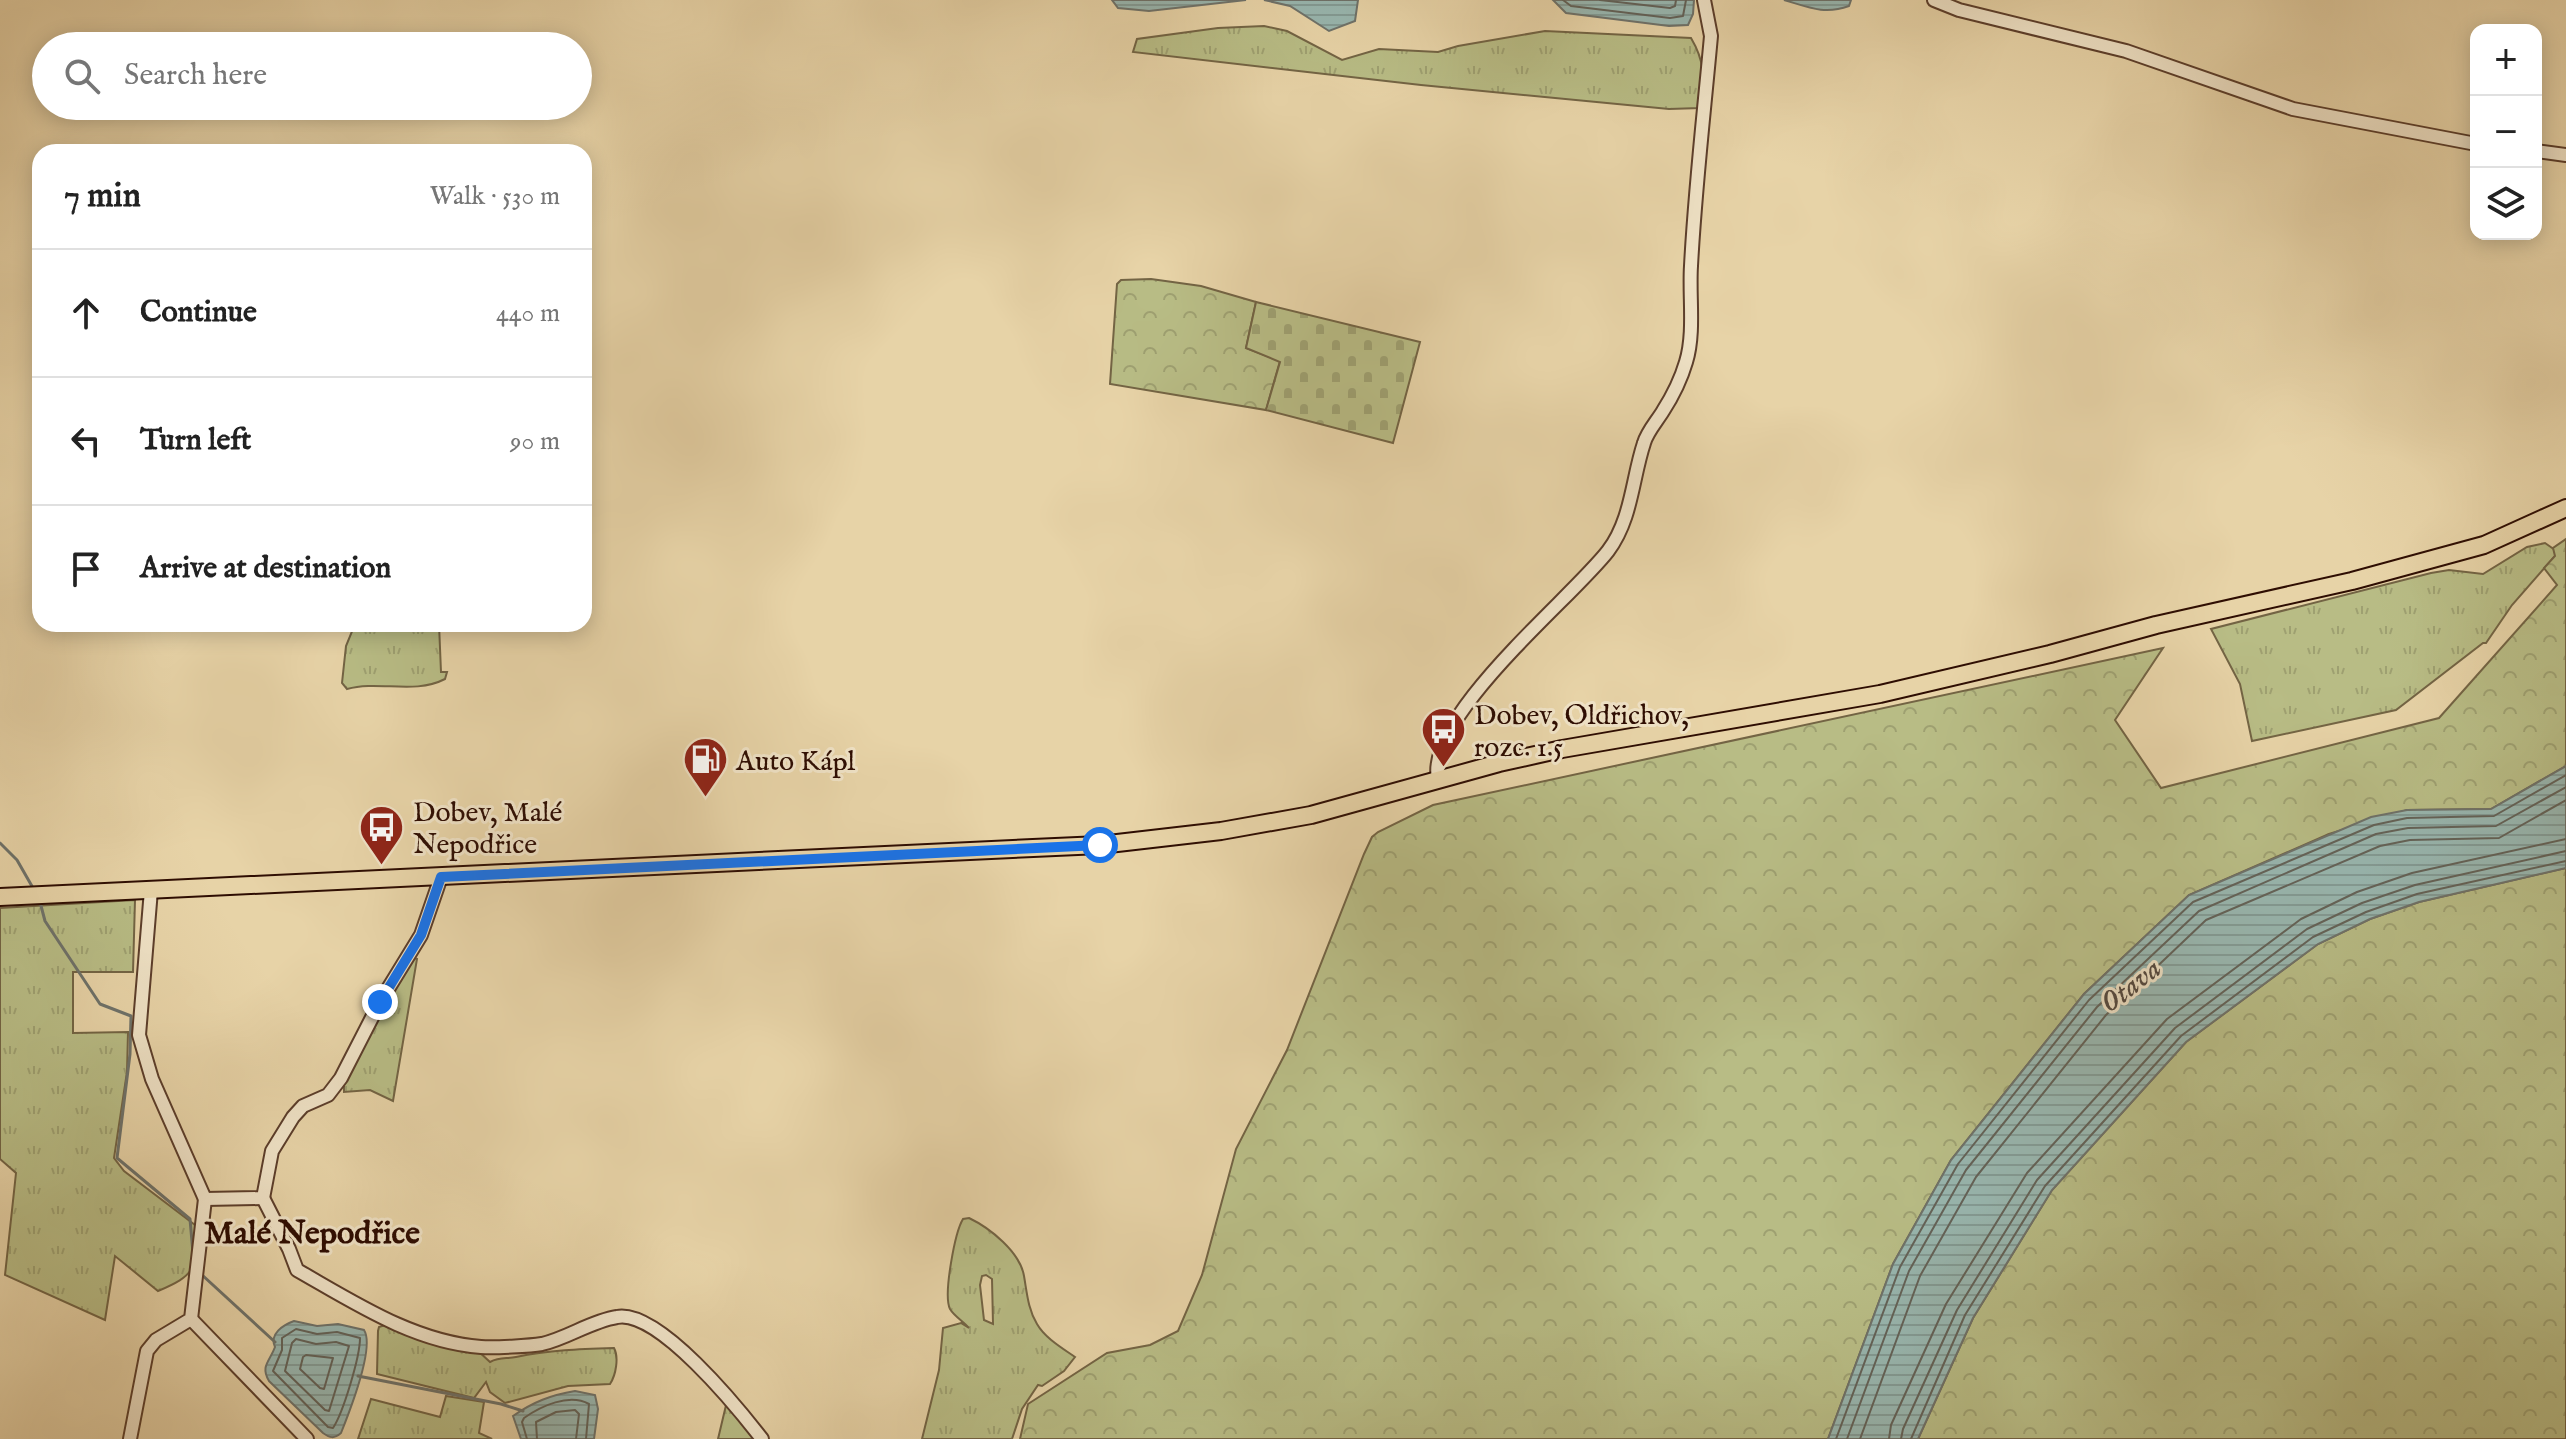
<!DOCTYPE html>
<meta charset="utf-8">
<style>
body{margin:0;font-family:"IM FELL English",serif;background:#f2f2f2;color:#222}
.controls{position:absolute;right:24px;top:24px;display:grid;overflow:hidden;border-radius:16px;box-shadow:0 4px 20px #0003}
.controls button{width:72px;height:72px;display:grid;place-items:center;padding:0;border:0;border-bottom:2px solid #e0e0e0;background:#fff;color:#222;font:40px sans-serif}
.stop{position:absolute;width:24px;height:24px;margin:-18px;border:6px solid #1a73e8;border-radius:50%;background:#fff}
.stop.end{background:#1a73e8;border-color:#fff;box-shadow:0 2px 8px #0008}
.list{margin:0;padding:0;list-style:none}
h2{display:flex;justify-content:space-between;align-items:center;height:104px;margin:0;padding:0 32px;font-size:34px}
h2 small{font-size:26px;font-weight:400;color:#767676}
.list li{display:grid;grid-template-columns:52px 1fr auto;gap:24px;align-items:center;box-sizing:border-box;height:128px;padding:0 32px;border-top:2px solid #e0e0e0}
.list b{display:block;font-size:30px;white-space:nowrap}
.list em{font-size:26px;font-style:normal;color:#767676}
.icon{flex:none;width:44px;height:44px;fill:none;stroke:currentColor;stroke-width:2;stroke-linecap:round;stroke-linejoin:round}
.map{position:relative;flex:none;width:2566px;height:1439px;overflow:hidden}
.search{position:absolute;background:#fff;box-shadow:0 4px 20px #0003;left:32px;top:32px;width:560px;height:88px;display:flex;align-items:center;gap:20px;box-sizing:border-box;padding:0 28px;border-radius:44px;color:#767676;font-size:30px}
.panel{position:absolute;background:#fff;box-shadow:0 4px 20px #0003;left:32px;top:144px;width:560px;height:488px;border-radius:24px}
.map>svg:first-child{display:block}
</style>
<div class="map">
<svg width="2566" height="1439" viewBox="0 0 2566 1439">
<defs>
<pattern id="grass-tufts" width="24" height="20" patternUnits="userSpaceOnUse" patternTransform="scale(2)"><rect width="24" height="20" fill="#b8bc85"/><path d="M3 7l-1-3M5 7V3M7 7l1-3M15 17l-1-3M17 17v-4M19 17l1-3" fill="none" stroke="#9ea071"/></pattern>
<pattern id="forest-crowns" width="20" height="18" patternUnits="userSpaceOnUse" patternTransform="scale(2)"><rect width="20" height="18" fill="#b8bc85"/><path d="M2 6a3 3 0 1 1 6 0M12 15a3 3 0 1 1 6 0" fill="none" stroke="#9ea071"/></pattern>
<pattern id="cemetery-stones" width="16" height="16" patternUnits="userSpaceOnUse" patternTransform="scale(2)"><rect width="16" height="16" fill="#b8bc85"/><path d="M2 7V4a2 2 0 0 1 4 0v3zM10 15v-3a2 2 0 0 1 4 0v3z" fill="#9ea071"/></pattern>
<pattern id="water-rules" width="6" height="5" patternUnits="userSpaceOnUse" patternTransform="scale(2)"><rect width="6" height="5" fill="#98b6af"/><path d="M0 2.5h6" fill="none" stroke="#839b95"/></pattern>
</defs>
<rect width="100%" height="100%" fill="#e7d3a7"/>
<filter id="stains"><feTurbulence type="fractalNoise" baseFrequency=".0025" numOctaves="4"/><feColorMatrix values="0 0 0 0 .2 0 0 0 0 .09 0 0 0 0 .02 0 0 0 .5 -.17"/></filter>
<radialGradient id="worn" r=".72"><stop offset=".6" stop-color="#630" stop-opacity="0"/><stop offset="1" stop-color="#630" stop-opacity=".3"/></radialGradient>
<g fill="url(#grass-tufts)" stroke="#736444" stroke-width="2" fill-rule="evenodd">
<path d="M1264,26L1287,31L1342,60L1379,49L1438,52L1458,46L1545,31L1691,38C1707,65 1703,80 1700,108L1669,109L1421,85L1133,52L1137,39L1218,28Z"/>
<path d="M2545,543L2555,550V556L2512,605L2486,643H2483L2396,710L2252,741L2240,684L2211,629L2431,573L2449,570L2483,574L2527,547Z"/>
<path d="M355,624H439L441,672H447L445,679C414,695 379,680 347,689L342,683L346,646Z"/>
<path d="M135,900L133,972H73V1033L128,1032L127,1072L114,1158L124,1171L195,1225C195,1268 200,1273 158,1291L115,1256L105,1320L5,1275L16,1173L0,1159V908Z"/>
<path d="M412,957L417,959L393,1101L370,1090L344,1092V1080L381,1005Z"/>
<path d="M969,1218C990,1228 1020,1252 1024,1276C1027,1293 1028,1309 1037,1324C1045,1338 1062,1348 1075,1357L1064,1371L1042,1386L1038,1385L1022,1409L1012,1439H922L939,1370L943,1328L961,1323L969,1328C964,1322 954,1316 950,1309C943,1295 955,1232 963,1219ZM986,1275L992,1279L993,1324L984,1320L980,1285L982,1276Z"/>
<path d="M385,1325L477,1350L490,1362C500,1357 506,1359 516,1357C549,1350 580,1349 614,1348C619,1357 616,1375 610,1384L568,1386L505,1403L490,1392L486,1382L474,1398L377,1374L378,1331L379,1327Z"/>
<path d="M446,1396L484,1402L479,1433L492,1439H358L371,1399L440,1417Z"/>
<path d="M727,1401L758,1439H718Z"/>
</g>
<g fill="url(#forest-crowns)" stroke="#736444" stroke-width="2">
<path d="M1151,279L1201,286L1256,302L1246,348L1280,361L1266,410L1110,384L1117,284L1121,280Z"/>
<path d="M2566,539V766L2491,809L2407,810L2329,834L2189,895L2084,994L1951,1160L1893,1264L1828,1439H1020L1028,1404L1107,1353L1150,1345L1178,1331L1202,1275L1236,1149L1287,1050L1364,854L1372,837L1378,832L1433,805L2163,648L2115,720L2161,788L2439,718L2557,585L2544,568L2555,556L2553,548Z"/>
<path d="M2566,868V1439H1918L1973,1318L2052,1190L2186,1042L2318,944L2370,919L2419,902Z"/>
</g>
<path fill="url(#cemetery-stones)" stroke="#736444" stroke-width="2" d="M1256,302L1420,342L1393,443L1266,410L1280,362L1246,348Z"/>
<g fill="url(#water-rules)" stroke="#6e726a" stroke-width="2">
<path d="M1112,0H1246L1149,11L1118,8Z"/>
<path d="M1264,0H1358L1355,21L1329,31L1290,6Z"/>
<path d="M1553,0H1694L1693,14L1688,25L1669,26L1566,13Z"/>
<path d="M1784,0H1851L1849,6C1824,15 1808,7 1784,0Z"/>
<path d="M2566,766V868L2419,902L2370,919L2318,944L2186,1042L2052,1190L1973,1318L1918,1439H1828L1893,1264L1951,1160L2084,994L2189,895L2371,817L2407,810L2491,809Z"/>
<path d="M294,1321L317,1326L338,1324L364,1330C375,1347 349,1413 341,1433C334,1439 330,1438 323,1433L269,1381C260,1366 270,1361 275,1347C269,1334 283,1325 294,1321Z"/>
<path d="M575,1391L595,1395L598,1409L594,1439H521L513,1416C533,1402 551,1395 575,1391Z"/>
</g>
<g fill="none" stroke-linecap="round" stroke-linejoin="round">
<g stroke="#636258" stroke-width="2">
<path d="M1563,0L1571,6L1670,18L1683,16L1686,0"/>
<path d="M1600,0L1670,8L1675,6L1676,0"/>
<path d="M296,1329L317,1334L337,1332L360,1338C360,1357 343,1413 333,1428L328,1427L273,1371L282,1350V1338Z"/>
<path d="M296,1339L316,1344L336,1342L349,1346L329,1411L325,1410L285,1371L292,1343Z"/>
<path d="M306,1355L333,1358L324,1389L320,1388L300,1369L303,1357Z"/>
<path d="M527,1439L522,1422L524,1418C541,1406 569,1393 589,1404L586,1439"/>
<path d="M537,1439L536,1422L556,1412L575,1410L579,1414L576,1439"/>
<path d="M1836,1439L1900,1267L1958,1164L2089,1000L2193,902L2374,825L2407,818L2494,816L2566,775"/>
<path d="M1847,1439L1909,1271L1966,1170L2097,1007L2199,911L2376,834L2408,828L2496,826L2566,787"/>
<path d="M1860,1439L1920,1276L1976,1177L2106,1015L2206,920L2380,846L2410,840L2499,838L2566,800"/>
<path d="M1889,1439L1891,1425L1946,1304L2027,1173L2167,1019L2301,919L2357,892L2412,873L2566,839"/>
<path d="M1901,1439L1903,1429L1957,1310L2037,1180L2175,1028L2307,929L2362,903L2415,885L2566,851"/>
<path d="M1911,1439L1965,1315L2045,1186L2181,1036L2313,937L2366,912L2417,894L2566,861"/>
</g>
<g stroke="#6e726a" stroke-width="3">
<path d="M0,843L17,860L33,888"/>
<path d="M40,902L45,921L100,1004L131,1016L130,1054L117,1158L190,1219L193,1253"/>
<path d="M201,1274L275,1342"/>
<path d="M358,1376L501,1404L523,1411"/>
</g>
<defs>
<g id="minor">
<path d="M1934,0L1959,10L2126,51L2293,109L2476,144"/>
<path d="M2536,151L2566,155"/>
<path d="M1438,779C1425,716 1571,599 1608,551C1632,519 1632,479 1644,443C1647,432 1657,421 1663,411C1672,397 1681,379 1686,362C1695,333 1689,296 1691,266C1695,189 1704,113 1711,36L1704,0"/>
<path d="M151,890L139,1035L152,1079L205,1199L263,1198L272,1151L293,1117L303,1106L328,1095L341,1078L380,1002L421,935L441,877"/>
<path d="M263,1198L289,1249L297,1270C355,1303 414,1342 481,1347C494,1348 530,1346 542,1344C568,1338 591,1321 617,1317C658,1309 738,1408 762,1439"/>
<path d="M191,1319L307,1439"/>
<path d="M130,1439L147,1351L156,1340L191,1319L205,1199"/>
</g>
<path id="major" d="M0,897L1033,848L1100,845L1221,831L1311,815L1499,763L1562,749L1880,694L2050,654L2156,625L2352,581L2484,545L2566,508"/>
</defs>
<use href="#minor" stroke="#5c3e2b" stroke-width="16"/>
<use href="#major" stroke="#2e0d02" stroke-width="20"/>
<use href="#minor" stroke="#efe2c6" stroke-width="12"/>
<use href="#major" stroke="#e7d3a7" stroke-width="16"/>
</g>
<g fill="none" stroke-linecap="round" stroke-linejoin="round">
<path stroke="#1a73e8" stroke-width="10" d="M380,1002L421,935L441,877L1100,845"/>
</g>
<defs>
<symbol id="bus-pin" viewBox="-11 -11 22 30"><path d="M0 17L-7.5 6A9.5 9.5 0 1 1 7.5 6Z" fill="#8f2418" stroke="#efe2c6"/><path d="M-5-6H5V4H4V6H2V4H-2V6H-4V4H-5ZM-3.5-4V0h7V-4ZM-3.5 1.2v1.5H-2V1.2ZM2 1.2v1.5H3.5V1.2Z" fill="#fff"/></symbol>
<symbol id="fuel-pin" viewBox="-11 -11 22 30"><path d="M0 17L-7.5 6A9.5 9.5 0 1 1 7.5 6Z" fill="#8f2418" stroke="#efe2c6"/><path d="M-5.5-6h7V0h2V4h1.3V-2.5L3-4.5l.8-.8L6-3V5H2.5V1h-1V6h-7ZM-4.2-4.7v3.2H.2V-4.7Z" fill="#fff"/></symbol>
</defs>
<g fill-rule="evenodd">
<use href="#bus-pin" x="1418" y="704" width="51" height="69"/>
<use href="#fuel-pin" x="680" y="734" width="51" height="69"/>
<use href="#bus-pin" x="356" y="802" width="51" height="69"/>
</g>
<g text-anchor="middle" stroke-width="6" stroke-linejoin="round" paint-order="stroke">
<g font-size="28" fill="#2e0d02" stroke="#efe2c6" text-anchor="start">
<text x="1474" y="724">Dobev, Oldřichov,<tspan x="1474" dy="32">rozc. 1.5</tspan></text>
<text x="736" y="770">Auto Kápl</text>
<text x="413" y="821">Dobev, Malé<tspan x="413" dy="32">Nepodřice</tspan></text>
</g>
<g font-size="30" font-style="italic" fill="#53483f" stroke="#efe2c6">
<text transform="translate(2130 985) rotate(-38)" y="10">Otava</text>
</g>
<g font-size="32" font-weight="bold" fill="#2e0d02" stroke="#efe2c6">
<text x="312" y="1243">Malé Nepodřice</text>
</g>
</g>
<rect width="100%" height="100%" filter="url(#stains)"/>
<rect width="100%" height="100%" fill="url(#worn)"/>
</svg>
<div class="controls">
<button>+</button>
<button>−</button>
<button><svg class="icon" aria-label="layers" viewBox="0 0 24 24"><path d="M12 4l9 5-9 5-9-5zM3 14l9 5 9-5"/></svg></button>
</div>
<div class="stop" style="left:1100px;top:845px"></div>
<div class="stop end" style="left:380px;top:1002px"></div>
<div class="search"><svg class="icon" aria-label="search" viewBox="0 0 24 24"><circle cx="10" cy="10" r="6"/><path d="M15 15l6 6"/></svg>Search here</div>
<section class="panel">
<h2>7 min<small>Walk · 530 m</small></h2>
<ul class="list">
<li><svg class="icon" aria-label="ahead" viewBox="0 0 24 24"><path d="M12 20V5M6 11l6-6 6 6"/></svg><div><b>Continue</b></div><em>440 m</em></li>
<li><svg class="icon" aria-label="left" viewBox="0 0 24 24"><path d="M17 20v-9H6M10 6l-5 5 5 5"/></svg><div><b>Turn left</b></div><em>90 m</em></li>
<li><svg class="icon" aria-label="arrive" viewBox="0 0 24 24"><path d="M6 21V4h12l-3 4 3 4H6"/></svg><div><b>Arrive at destination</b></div></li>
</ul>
</section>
</div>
